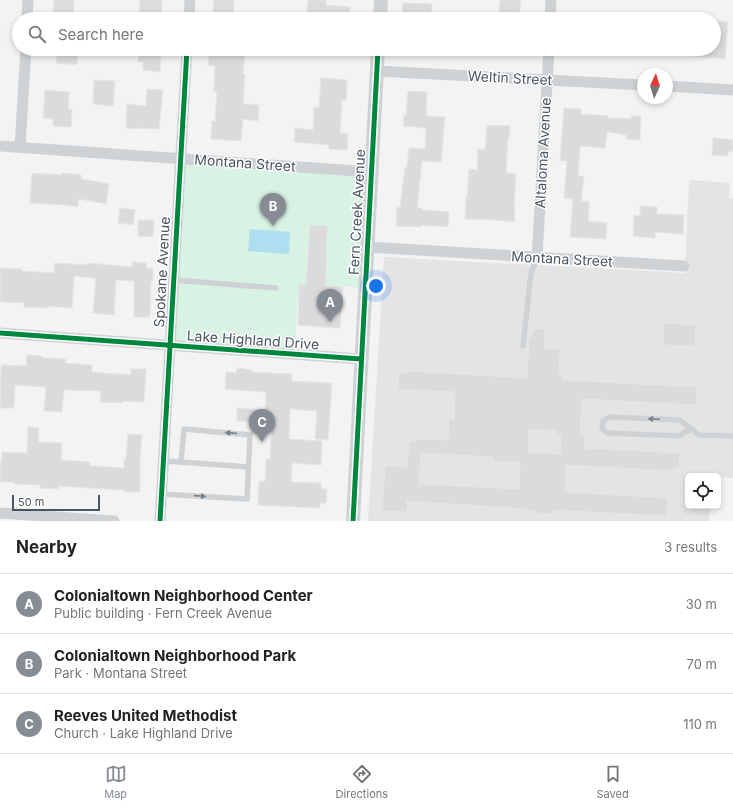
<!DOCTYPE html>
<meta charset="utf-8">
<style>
body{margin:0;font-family:Inter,sans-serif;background:#f2f2f2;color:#222}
.controls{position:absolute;right:12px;bottom:12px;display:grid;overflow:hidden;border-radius:6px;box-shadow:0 2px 6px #0003}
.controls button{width:36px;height:36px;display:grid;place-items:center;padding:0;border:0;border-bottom:1px solid #e0e0e0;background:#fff;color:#222;font:20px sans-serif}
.compass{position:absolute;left:637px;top:68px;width:36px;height:36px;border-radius:50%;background:#fff;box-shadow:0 2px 6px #0003;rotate:4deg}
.scale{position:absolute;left:12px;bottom:10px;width:88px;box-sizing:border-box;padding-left:4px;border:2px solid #495561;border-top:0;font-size:11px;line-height:14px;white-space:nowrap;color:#495561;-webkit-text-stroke:3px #fff;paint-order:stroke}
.you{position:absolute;left:376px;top:286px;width:14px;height:14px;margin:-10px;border:3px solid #fff;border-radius:50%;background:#1a73e8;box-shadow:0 0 0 6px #1a73e833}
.badge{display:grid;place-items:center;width:26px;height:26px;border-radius:50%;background:#858c94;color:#fff;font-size:13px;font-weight:700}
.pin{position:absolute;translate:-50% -33px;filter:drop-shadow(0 1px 2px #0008)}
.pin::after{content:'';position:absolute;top:21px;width:14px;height:12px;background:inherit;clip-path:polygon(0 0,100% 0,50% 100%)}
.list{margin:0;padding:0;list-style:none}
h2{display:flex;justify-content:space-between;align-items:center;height:52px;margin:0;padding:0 16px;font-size:17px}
h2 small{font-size:13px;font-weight:400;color:#767676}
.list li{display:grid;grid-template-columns:26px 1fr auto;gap:12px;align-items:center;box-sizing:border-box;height:60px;padding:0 16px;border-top:1px solid #e0e0e0}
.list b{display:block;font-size:15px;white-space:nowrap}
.list p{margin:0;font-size:13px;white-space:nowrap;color:#767676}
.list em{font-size:13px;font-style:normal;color:#767676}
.icon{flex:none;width:22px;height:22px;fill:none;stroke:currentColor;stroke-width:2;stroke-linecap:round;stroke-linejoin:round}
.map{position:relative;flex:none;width:733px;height:521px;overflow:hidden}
.search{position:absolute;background:#fff;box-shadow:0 2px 6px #0003;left:12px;right:12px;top:12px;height:44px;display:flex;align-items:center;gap:10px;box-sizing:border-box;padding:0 14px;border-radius:22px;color:#767676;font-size:15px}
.sheet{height:232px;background:#fff}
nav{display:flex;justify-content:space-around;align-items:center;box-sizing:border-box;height:56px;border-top:1px solid #e0e0e0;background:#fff;font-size:11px;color:#767676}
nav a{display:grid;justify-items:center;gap:2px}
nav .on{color:#858c94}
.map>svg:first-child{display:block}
</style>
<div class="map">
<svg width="733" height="521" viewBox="0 0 733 521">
<rect width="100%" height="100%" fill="#f4f3f3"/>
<path fill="#e5e4e5" d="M689,180L730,183L729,198H733V478L718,477V476H688V506H710L709,521H368L384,257L685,273Z"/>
<path fill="#d8f2e3" d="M181,159L371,172L365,288L299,284L294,355L170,346Z"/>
<path fill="#addff0" d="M250,229L290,232L289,254L248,251Z"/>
<g fill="#dbdbdd" stroke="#e5e5e6" fill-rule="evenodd">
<path d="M54,0H74L73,19H53Z"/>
<path d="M140,0H162L161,19H139Z"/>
<path d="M214,0H234L233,19H212Z"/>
<path d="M308,0H326V5L350,7L349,19H306Z"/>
<path d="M500,0H521L519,15L499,13Z"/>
<path d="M403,3L432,4L431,19H402Z"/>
<path d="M714,21L728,22L725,59L691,56V49H714Z"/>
<path d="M57,49H78L77,65L56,63Z"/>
<path d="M139,49H161L160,72L143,70V62H138Z"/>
<path d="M210,49L229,51V49H245L243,74H245L243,104L259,105L258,121L243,119L241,141L211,139L212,121L215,122L217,92L214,91L215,66L208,65Z"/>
<path d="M321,78L347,80L346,101L342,100L340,133H348L347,150L329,149V145L294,142L295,128L313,130L314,107L319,108Z"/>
<path d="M94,80L115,81L113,106L93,104Z"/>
<path d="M147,89L163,90L159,129L136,128V129L126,128L127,104L146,106Z"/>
<path d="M45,90L69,92L68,109H72L71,127L53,126V119L43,118Z"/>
<path d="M408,91L427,92L426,116L445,117L441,162L422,161L417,208H422V210L449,212L448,227L421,225V227L396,226L397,207H400L405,167L407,168L409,148L425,149L426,128L403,126L404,115H406Z"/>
<path d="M564,108L581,109V114L608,116V118L631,119V116H641L640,140L626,139V135L607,132L605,148L580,146L578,176H584L581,201L589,202L588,221L607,223L606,239L570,237L573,199L564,198L567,161H560Z"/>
<path d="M487,125L510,126L509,137H508L506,173L516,174L514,206H515L514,222L496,220L465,219L466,197H467L469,169L477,170L478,149L485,150Z"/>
<path d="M713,138L733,140V152L728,151V156L712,155Z"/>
<path d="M32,173L62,175V173L81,175V179L109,184L106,204L79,199L78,207L65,205L30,203Z"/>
<path d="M640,206L657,207V214L684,215L683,234L655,232V238L633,236L634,215L640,216Z"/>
<path d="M120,208L135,210L133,225L118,223Z"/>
<path d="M138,220H154L153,237L138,236Z"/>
<path d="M310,225L327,226L326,286L343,287L340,328L298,325L299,284L306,285Z"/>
<path d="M132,262L146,263V268L153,269V281H151L150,317H134V281L116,280L114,315L93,313L96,278L74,276L72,308L48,306V308L24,307V303L0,302V268L22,269V271L54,273L55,263L88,265V263L132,267Z"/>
<path d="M664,323L696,325L695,346L663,345Z"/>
<path d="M532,329H545L544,348L560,349L559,375L563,376V380L697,387L696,405L582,399L580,434H585L584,448L680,453L679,468L674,467V471L566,465L565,492L668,498L667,516L553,510L556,513L543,514L524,510L526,509L407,501V512L382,511L385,466L407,467L409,441H416V439L448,440L449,419H454L455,392L398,389L399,373H406V371L527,378L529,337H532ZM529,429L557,431V435H561L560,454L528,452ZM421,453L493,457V461L520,462L519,489L419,484Z"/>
<path d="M27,355L42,356V358L66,359L65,363L92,365V372L131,375V369H146L144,402L123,401V403L100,402L101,391L64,390L62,412L44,411L46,387L15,385L14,408H0L1,365L26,366Z"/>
<path d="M237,368L252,370V372L292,374V381L332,383L328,440L315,439L317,411L290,409L289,439L322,441L321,465L292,463L291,482L321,483V489H327L326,503H320V508L258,505L259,481H265L266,459H270L272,421L254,420V422L237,421V408L265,410L266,392L225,389L226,372L236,373Z"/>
<path d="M28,427L39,428L38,442L62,443L61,460L90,462V466L124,468V459H126L128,434L142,435L140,458V492H124V490L59,486V489L40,488V485L14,484V482H0V463H1L2,452L27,453Z"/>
</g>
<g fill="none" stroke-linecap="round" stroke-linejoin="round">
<g stroke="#cfd2d4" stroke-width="5.5">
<path d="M174,280L276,288"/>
<path d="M523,346L531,273L537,257"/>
<path d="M691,429L679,436L608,433L602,429L603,421L610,417L680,420L699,435L733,436"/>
<path d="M181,462L248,467"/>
<path d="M161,494L247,499L250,435L184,429L181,462L163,461"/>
</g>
<g stroke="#cfd2d4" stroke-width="11">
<path d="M27,19L28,0"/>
<path d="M189,19L190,0"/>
<path d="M550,19L551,0"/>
<path d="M377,71L643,85"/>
<path d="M667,86L733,90"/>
<path d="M0,146L371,172"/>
<path d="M20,147L26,49"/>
<path d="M367,247L684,266"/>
<path d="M537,257L549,49"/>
<path d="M0,333L361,359"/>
<path d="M0,513L114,521"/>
<path d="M160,521L187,49"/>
</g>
<g stroke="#cfd2d4" stroke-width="14">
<path d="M380,19L381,0"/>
<path d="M353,521L378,49"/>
</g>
<defs>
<g id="cycleway">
<path d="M0,333L361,359"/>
<path d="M160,521L187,49"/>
<path d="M353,521L378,49"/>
</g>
</defs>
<use href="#cycleway" stroke="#fff" stroke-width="8"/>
<use href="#cycleway" stroke="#00873e" stroke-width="5"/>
</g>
<defs><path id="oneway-solid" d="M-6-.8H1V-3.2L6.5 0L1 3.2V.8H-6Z"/></defs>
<g fill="#788189">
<use href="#oneway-solid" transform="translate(654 419) rotate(-177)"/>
<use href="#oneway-solid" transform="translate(231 433) rotate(-175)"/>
<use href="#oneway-solid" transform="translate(200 496) rotate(4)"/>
</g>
<g text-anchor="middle" stroke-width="3" stroke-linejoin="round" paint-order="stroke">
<g font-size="14" fill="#495561" stroke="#fff">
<text transform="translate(510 78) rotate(3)" y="5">Weltin Street</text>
<text transform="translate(543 153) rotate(-87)" y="5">Altaloma Avenue</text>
<text transform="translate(245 163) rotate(4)" y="5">Montana Street</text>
<text transform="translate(357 212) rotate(-87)" y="5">Fern Creek Avenue</text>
<text transform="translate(562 259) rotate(3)" y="5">Montana Street</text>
<text transform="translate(162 272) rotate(-87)" y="5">Spokane Avenue</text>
<text transform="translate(253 340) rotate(4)" y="5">Lake Highland Drive</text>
</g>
</g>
</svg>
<div class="controls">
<button><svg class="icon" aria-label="locate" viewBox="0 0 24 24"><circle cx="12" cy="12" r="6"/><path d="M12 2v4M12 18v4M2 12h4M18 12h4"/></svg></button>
</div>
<svg class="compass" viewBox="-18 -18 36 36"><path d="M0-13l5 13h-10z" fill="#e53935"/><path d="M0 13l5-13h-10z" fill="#767676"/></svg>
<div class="scale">50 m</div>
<div class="you"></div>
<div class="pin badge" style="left:330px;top:322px">A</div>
<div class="pin badge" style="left:273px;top:226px">B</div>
<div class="pin badge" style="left:262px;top:442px">C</div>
<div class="search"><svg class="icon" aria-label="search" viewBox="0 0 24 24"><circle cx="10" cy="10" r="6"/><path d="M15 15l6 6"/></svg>Search here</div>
</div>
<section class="sheet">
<h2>Nearby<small>3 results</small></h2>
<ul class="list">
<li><span class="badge">A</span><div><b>Colonialtown Neighborhood Center</b><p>Public building · Fern Creek Avenue</p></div><em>30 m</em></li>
<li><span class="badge">B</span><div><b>Colonialtown Neighborhood Park</b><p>Park · Montana Street</p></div><em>70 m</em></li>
<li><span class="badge">C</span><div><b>Reeves United Methodist</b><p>Church · Lake Highland Drive</p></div><em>110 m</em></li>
</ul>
</section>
<nav>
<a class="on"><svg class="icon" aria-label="map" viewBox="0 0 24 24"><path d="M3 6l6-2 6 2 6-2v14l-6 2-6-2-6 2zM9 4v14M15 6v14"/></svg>Map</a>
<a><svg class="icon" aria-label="directions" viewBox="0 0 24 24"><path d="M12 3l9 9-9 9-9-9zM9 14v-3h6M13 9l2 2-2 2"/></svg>Directions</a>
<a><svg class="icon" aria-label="saved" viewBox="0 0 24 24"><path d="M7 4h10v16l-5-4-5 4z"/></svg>Saved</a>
</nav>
